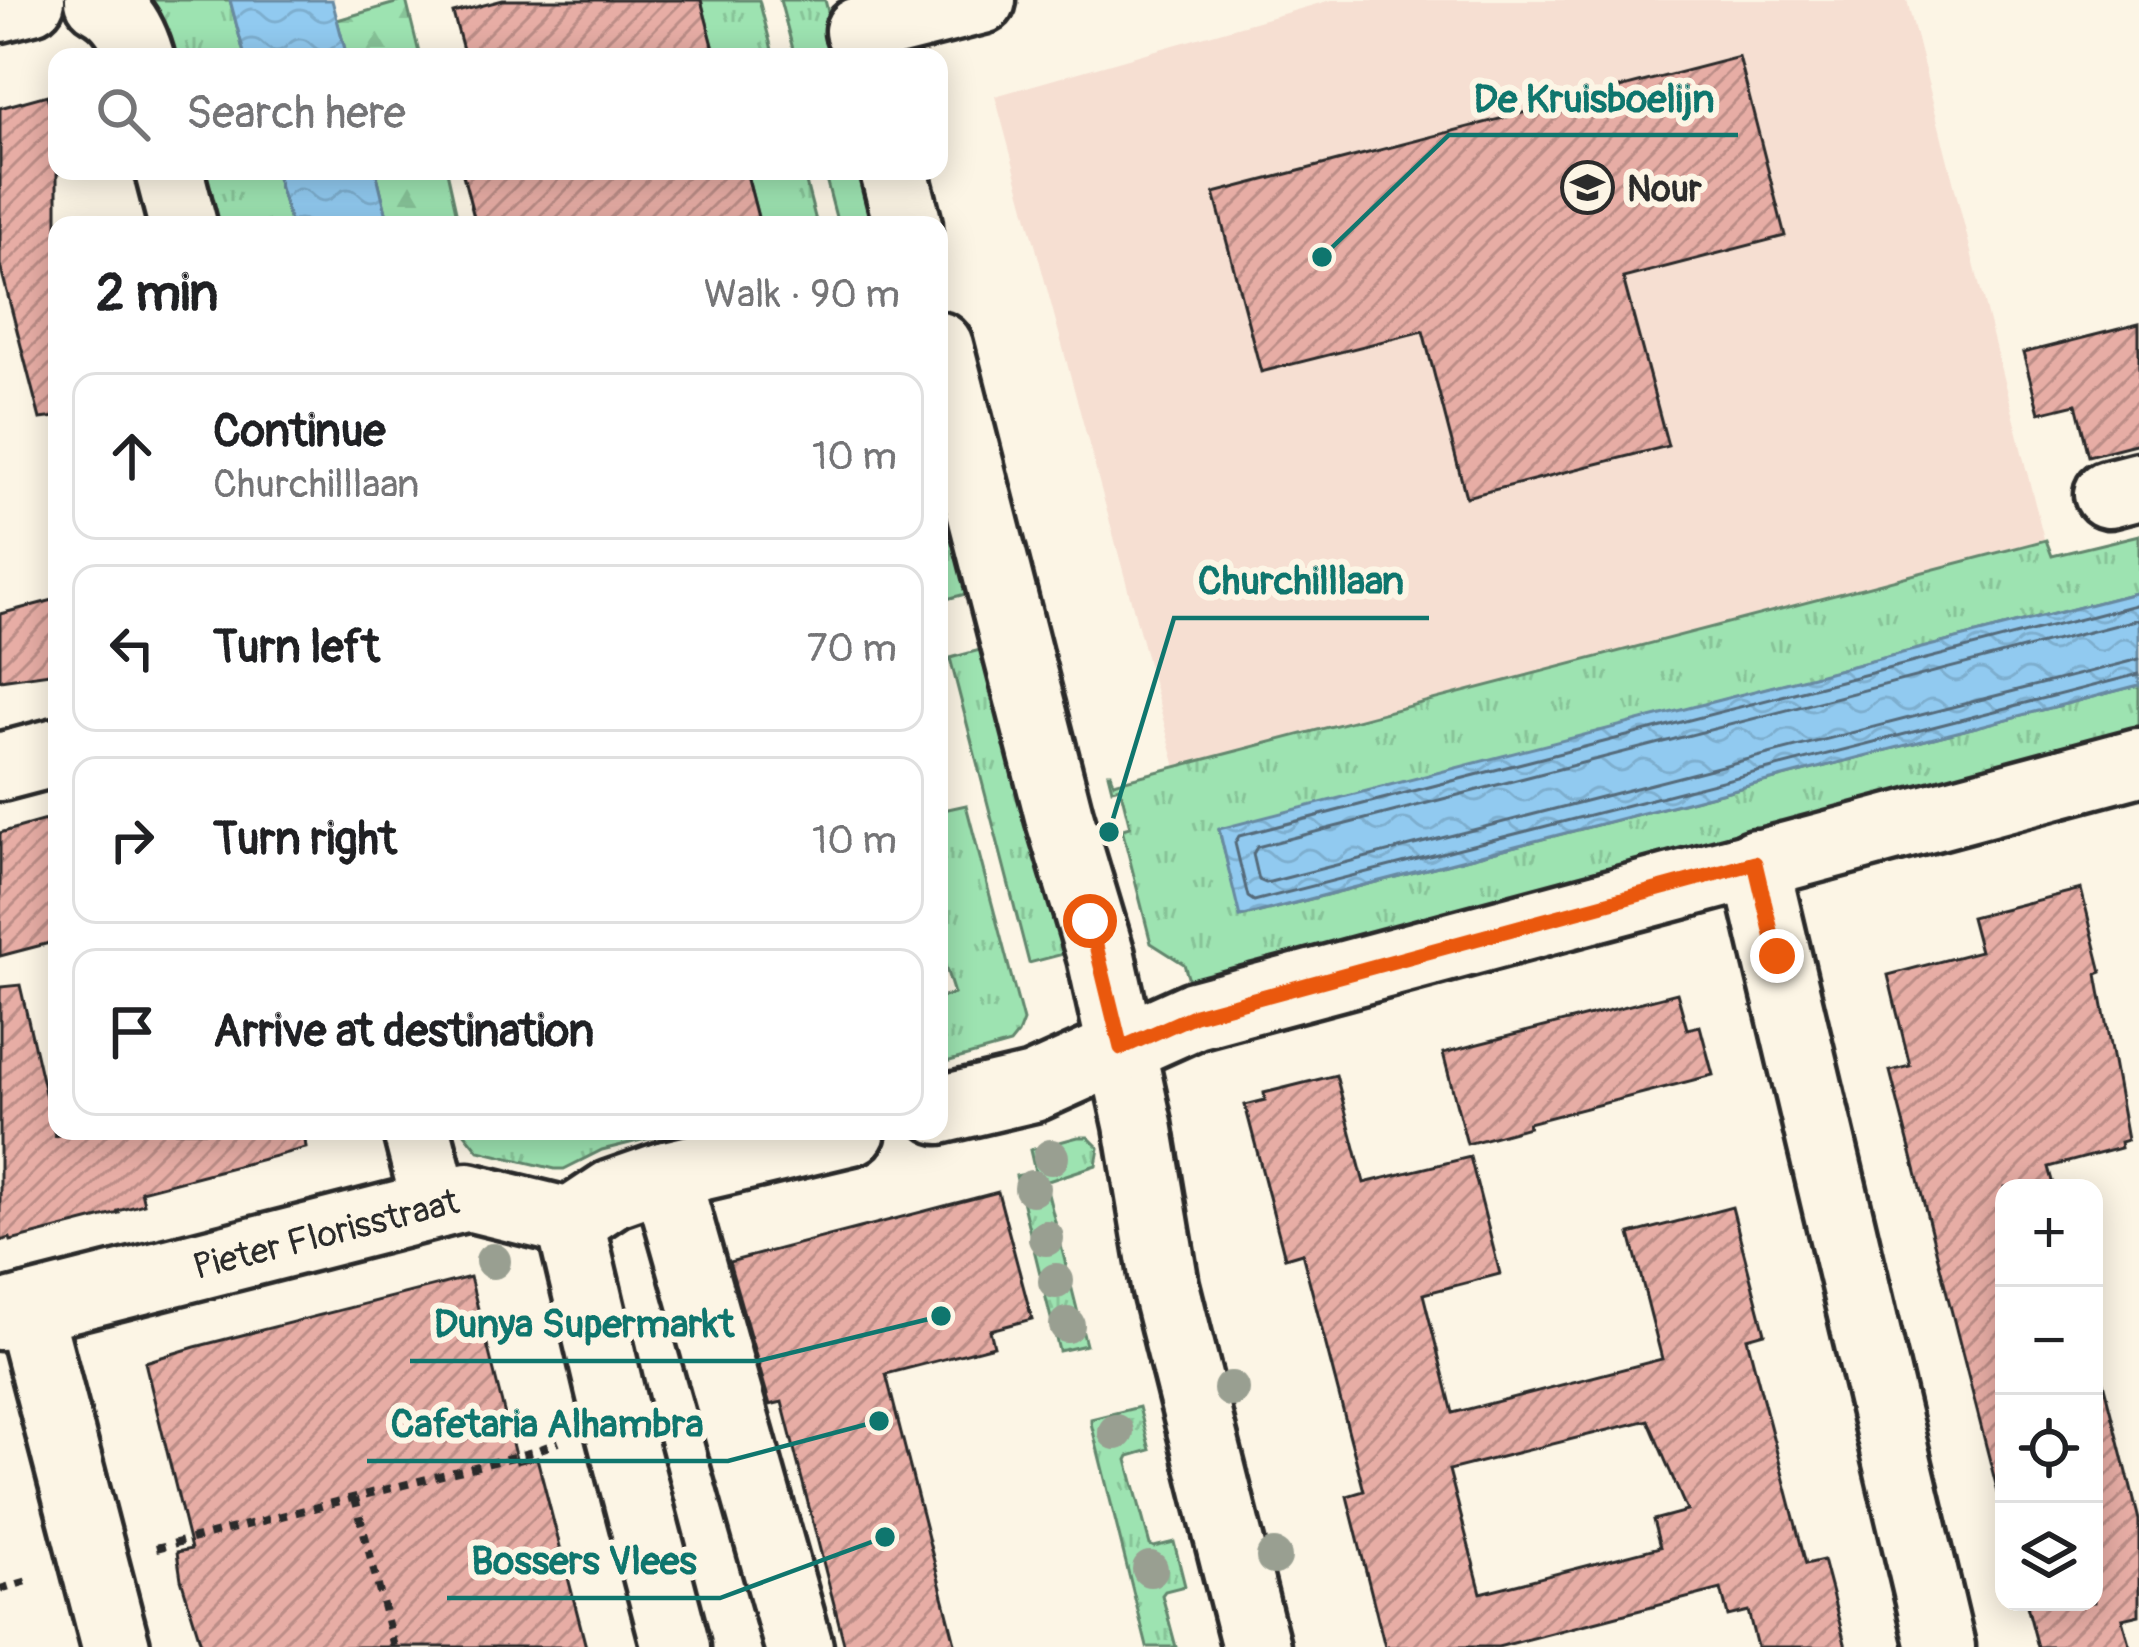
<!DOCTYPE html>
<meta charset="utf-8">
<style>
body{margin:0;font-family:Pangolin,sans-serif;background:#f2f2f2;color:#202124}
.controls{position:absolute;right:36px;bottom:36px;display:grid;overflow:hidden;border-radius:24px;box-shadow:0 6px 30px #0003}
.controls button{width:108px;height:108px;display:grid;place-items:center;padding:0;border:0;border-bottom:3px solid #e0e0e0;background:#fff;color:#202124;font:60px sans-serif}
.stop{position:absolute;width:36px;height:36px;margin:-27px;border:9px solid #ea580c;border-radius:50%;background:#fff}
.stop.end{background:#ea580c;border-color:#fff;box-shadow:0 3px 12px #0008}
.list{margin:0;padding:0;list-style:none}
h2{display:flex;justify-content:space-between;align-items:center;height:156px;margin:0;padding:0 48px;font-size:51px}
h2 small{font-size:39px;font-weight:400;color:#757577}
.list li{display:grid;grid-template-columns:78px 1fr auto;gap:36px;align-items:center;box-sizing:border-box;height:168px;margin:0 24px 24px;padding:0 24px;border:3px solid #e0e0e0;border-radius:24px}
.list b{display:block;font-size:45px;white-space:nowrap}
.list p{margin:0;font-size:39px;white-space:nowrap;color:#757577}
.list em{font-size:39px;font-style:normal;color:#757577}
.icon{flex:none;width:66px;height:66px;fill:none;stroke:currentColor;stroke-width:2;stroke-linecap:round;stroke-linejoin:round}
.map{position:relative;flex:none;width:2139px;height:1647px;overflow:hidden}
.search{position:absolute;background:#fff;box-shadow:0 6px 30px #0003;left:48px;top:48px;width:900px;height:132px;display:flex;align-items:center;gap:30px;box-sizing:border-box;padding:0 42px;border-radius:24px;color:#757577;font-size:45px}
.panel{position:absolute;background:#fff;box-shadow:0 6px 30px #0003;left:48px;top:216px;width:900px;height:924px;border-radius:24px}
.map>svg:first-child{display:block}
</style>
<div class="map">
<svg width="2139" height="1647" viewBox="0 0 2139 1647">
<defs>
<pattern id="grass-tufts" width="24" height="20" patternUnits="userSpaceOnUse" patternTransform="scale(3)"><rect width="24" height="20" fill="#9de3b1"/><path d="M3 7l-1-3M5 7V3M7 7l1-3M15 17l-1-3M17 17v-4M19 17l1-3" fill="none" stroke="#87c398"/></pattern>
<pattern id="forest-firs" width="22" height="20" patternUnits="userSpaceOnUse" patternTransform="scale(3)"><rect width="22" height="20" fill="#9de3b1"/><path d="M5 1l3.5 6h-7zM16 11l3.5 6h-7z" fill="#87c398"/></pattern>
<pattern id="water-waves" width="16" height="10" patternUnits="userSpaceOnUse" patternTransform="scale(3)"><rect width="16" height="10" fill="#91caf0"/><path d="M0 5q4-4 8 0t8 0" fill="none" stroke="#7daece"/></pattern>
<pattern id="building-hatch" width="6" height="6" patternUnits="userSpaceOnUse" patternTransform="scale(3)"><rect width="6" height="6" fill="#e7ada5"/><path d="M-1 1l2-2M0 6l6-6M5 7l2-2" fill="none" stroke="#bb8d87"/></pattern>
</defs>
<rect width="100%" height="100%" fill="#fcf5e5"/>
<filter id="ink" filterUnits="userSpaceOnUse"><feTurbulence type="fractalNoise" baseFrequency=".00833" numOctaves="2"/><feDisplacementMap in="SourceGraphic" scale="24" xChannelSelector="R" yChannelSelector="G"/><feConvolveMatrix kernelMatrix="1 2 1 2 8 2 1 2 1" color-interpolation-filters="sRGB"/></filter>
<g filter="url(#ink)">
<path fill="#f6dfd2" d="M1331,0H1907L2044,539L1177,771L995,96Z"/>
<g fill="url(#grass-tufts)" stroke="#64876e" stroke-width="3">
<path d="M144,0H230L245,57H159Z"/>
<path d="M701,0H759L774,57H716Z"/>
<path d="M780,0H825L840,57H795Z"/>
<path d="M188,171H275L291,225H202Z"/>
<path d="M746,171H803L817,225H760Z"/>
<path d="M824,171H869L883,225H838Z"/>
<path d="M939,441L977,591L939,601Z"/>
<path d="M2139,535V592L1219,830L1241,917L2139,685V739L1190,984L1184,964L1151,943L1122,829L1130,827L1120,787L1112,789L1108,773H1111L1114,783L2046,540L2052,556Z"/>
<path d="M991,647L1071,952L1029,963L950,658Z"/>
<path d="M966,805L1023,1021L1018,1034L1010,1044L939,1064V998L954,994L939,946V811Z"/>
<path d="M463,1131H678L602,1150L564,1169H555L479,1151Z"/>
<path d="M1078,1137H1088L1099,1148L1096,1165L1045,1182L1086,1345L1059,1351L1016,1176L1035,1172L1030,1150Z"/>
<path d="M1139,1407L1150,1450L1129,1456L1127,1460L1150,1545L1154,1547L1174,1542L1185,1586L1165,1591L1162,1595L1176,1647H1147L1091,1423V1419Z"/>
</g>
<g fill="url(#forest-firs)" stroke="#64876e" stroke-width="3">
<path d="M406,0L420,57H347L337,20Z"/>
<path d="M376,171H447L459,225H389Z"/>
</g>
<g fill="url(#water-waves)" stroke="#688aa1" stroke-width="3">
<path d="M230,0H332L347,57H245Z"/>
<path d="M275,171H376L389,225H291Z"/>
<path d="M2139,592V685L1240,917L1219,829Z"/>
</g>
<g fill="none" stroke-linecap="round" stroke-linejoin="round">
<g stroke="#546b7a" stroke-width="3">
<path d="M2139,604L1239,836L1235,843L1248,897L1254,901L2139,674"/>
<path d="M2139,619L1257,847L1253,854L1259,880L1266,883L2139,659"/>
</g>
</g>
<g fill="url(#building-hatch)" stroke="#2b2b2b" stroke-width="3" fill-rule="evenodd">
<path d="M503,0H701L716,57H465L453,13Z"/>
<path d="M1739,57L1785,236L1623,278L1668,446L1466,497L1423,331L1261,372L1214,193Z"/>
<path d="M47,95L57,132V171H67L57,174V417L40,419L0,265V108Z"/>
<path d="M462,171H746L760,225H476Z"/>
<path d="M2139,324V443L2089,456L2076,404L2039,413L2023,353Z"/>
<path d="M57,599V672L0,680V614Z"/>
<path d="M45,820L57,865V941L0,956V833Z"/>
<path d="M2081,889L2102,972L2097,974L2127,1140L2120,1142L2121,1148L2049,1167L2055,1188H2004V1516L1890,1071L1910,1066L1888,975L1980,951L1971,917Z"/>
<path d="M20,985L55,1136L75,1131H304L306,1148L141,1191L144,1204L118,1211L119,1213L11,1241L10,1238L0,1241V987Z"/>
<path d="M1677,993L1687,1029L1700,1026L1713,1075L1528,1123L1529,1127L1467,1144L1443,1053Z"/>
<path d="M1336,1075L1364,1183L1470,1157L1500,1274L1423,1294L1453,1413L1662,1359L1630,1234L1732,1207L1765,1333L1747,1338L1806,1564L1823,1560L1846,1647H1757L1748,1611L1728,1616L1721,1589L1498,1647H1385L1347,1496L1364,1491L1302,1253L1285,1258L1245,1105L1265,1100L1264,1093ZM1648,1420L1687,1511L1653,1520L1660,1547L1481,1593L1449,1470Z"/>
<path d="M998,1192L1032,1319L990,1330L994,1346L886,1374L956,1647H845L782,1402L770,1405L729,1262Z"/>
<path d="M470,1277L517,1463L537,1458L586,1647H202L181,1579L177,1552L191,1549L145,1362L195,1347Z"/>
<path d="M2099,1362L2139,1520V1615L2122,1619L2130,1647H2038L2026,1602H2094V1363Z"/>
</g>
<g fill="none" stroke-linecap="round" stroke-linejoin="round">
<defs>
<g id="minor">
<path d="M99,0C122,12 133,33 140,57"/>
<path d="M0,8L31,0"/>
<path d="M859,31L982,0"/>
<path d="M169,171L183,225"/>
<path d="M894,171L908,225"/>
<path d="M939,346L1059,816L1101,956L1138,1124L1165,1286L1256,1647"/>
<path d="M2108,494L2139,486"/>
<path d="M0,767L57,752"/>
<path d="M1755,863L1941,1647"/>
<path d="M939,1110L1033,1088L1195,1015L2139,762"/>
<path d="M417,1131L436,1205"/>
<path d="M666,1175L799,1647"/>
<path d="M570,1222L617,1421L676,1647"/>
<path d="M28,1309L116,1647"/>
<path id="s1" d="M0,1316L468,1197L570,1222L612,1194L666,1175L852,1131"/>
</g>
</defs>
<use href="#minor" stroke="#2b2b2b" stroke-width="75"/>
<g stroke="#2b2b2b" stroke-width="8" stroke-dasharray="9 9" stroke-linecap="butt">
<path d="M355,1498L394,1647"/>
<path d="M156,1548L533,1452L559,1442"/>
<path d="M0,1589L31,1580"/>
</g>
<use href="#minor" stroke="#fcf5e5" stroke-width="66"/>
</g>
<g fill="#999f91">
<circle cx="1051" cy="1157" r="18"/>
<circle cx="1032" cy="1188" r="18"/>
<circle cx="1046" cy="1238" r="18"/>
<circle cx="493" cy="1261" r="18"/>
<circle cx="1056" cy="1281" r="18"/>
<circle cx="1067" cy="1325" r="18"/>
<circle cx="1231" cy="1389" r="18"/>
<circle cx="1116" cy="1432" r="18"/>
<circle cx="1274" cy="1557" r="18"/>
<circle cx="1150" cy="1569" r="18"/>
</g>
</g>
<g fill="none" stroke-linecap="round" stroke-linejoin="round" filter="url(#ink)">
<path stroke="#ea580c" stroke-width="15" d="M1090,921L1121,1048L1195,1015L1755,863L1777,956"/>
</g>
<defs>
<symbol id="school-ring" viewBox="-11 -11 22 22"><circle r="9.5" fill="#fcf5e5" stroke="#2b2b2b" stroke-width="1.5"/><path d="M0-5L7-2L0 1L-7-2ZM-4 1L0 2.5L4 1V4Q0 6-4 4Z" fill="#2b2b2b"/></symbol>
</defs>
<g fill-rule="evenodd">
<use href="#school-ring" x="1558" y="158" width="59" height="59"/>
</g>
<g text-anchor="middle" stroke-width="12" stroke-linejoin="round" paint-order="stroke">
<g font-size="36" font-weight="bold" fill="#2b2b2b" stroke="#fcf5e5" text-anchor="start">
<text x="1627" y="201">Nour</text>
</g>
<g font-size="36" fill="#2b2b2b" stroke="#fcf5e5">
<text dy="13" stroke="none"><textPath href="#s1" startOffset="336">Pieter Florisstraat</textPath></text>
</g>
</g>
<path fill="none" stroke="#0f766e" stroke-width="4.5" d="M1322 257L1449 135H1738M1109 832L1174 618H1429M941 1316L758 1361H410M879 1421L728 1461H367M885 1537L720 1598H447"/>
<g fill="#0f766e" stroke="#fcf5e5" stroke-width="4.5">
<circle cx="1322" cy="257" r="12"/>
<circle cx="1109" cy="832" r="12"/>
<circle cx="941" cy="1316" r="12"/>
<circle cx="879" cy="1421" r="12"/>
<circle cx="885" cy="1537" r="12"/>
</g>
<g font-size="39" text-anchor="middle" font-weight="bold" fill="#0f766e" stroke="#fcf5e5" stroke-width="12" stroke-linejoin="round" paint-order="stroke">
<text x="1594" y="112">De Kruisboelijn</text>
<text x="1301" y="594">Churchilllaan</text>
<text x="584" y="1337">Dunya Supermarkt</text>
<text x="547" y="1437">Cafetaria Alhambra</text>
<text x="584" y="1574">Bossers Vlees</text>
</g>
</svg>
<div class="controls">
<button>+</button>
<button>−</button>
<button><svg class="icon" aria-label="locate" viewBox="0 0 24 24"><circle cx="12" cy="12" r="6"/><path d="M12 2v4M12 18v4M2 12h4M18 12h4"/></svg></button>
<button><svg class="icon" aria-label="layers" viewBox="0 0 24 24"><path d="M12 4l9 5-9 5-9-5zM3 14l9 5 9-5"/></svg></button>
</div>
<div class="stop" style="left:1090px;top:921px"></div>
<div class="stop end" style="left:1777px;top:956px"></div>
<div class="search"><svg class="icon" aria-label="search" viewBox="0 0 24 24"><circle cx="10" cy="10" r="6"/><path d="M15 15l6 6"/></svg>Search here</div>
<section class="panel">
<h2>2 min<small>Walk · 90 m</small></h2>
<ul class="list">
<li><svg class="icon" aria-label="ahead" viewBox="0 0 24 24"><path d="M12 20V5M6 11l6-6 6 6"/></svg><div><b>Continue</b><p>Churchilllaan</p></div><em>10 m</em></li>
<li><svg class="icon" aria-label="left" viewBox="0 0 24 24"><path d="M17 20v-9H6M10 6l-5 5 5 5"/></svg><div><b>Turn left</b></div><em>70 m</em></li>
<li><svg class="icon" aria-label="right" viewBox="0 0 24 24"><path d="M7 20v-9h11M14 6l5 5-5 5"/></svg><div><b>Turn right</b></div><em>10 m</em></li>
<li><svg class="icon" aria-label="arrive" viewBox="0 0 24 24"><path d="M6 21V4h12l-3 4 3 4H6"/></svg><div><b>Arrive at destination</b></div></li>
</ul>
</section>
</div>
